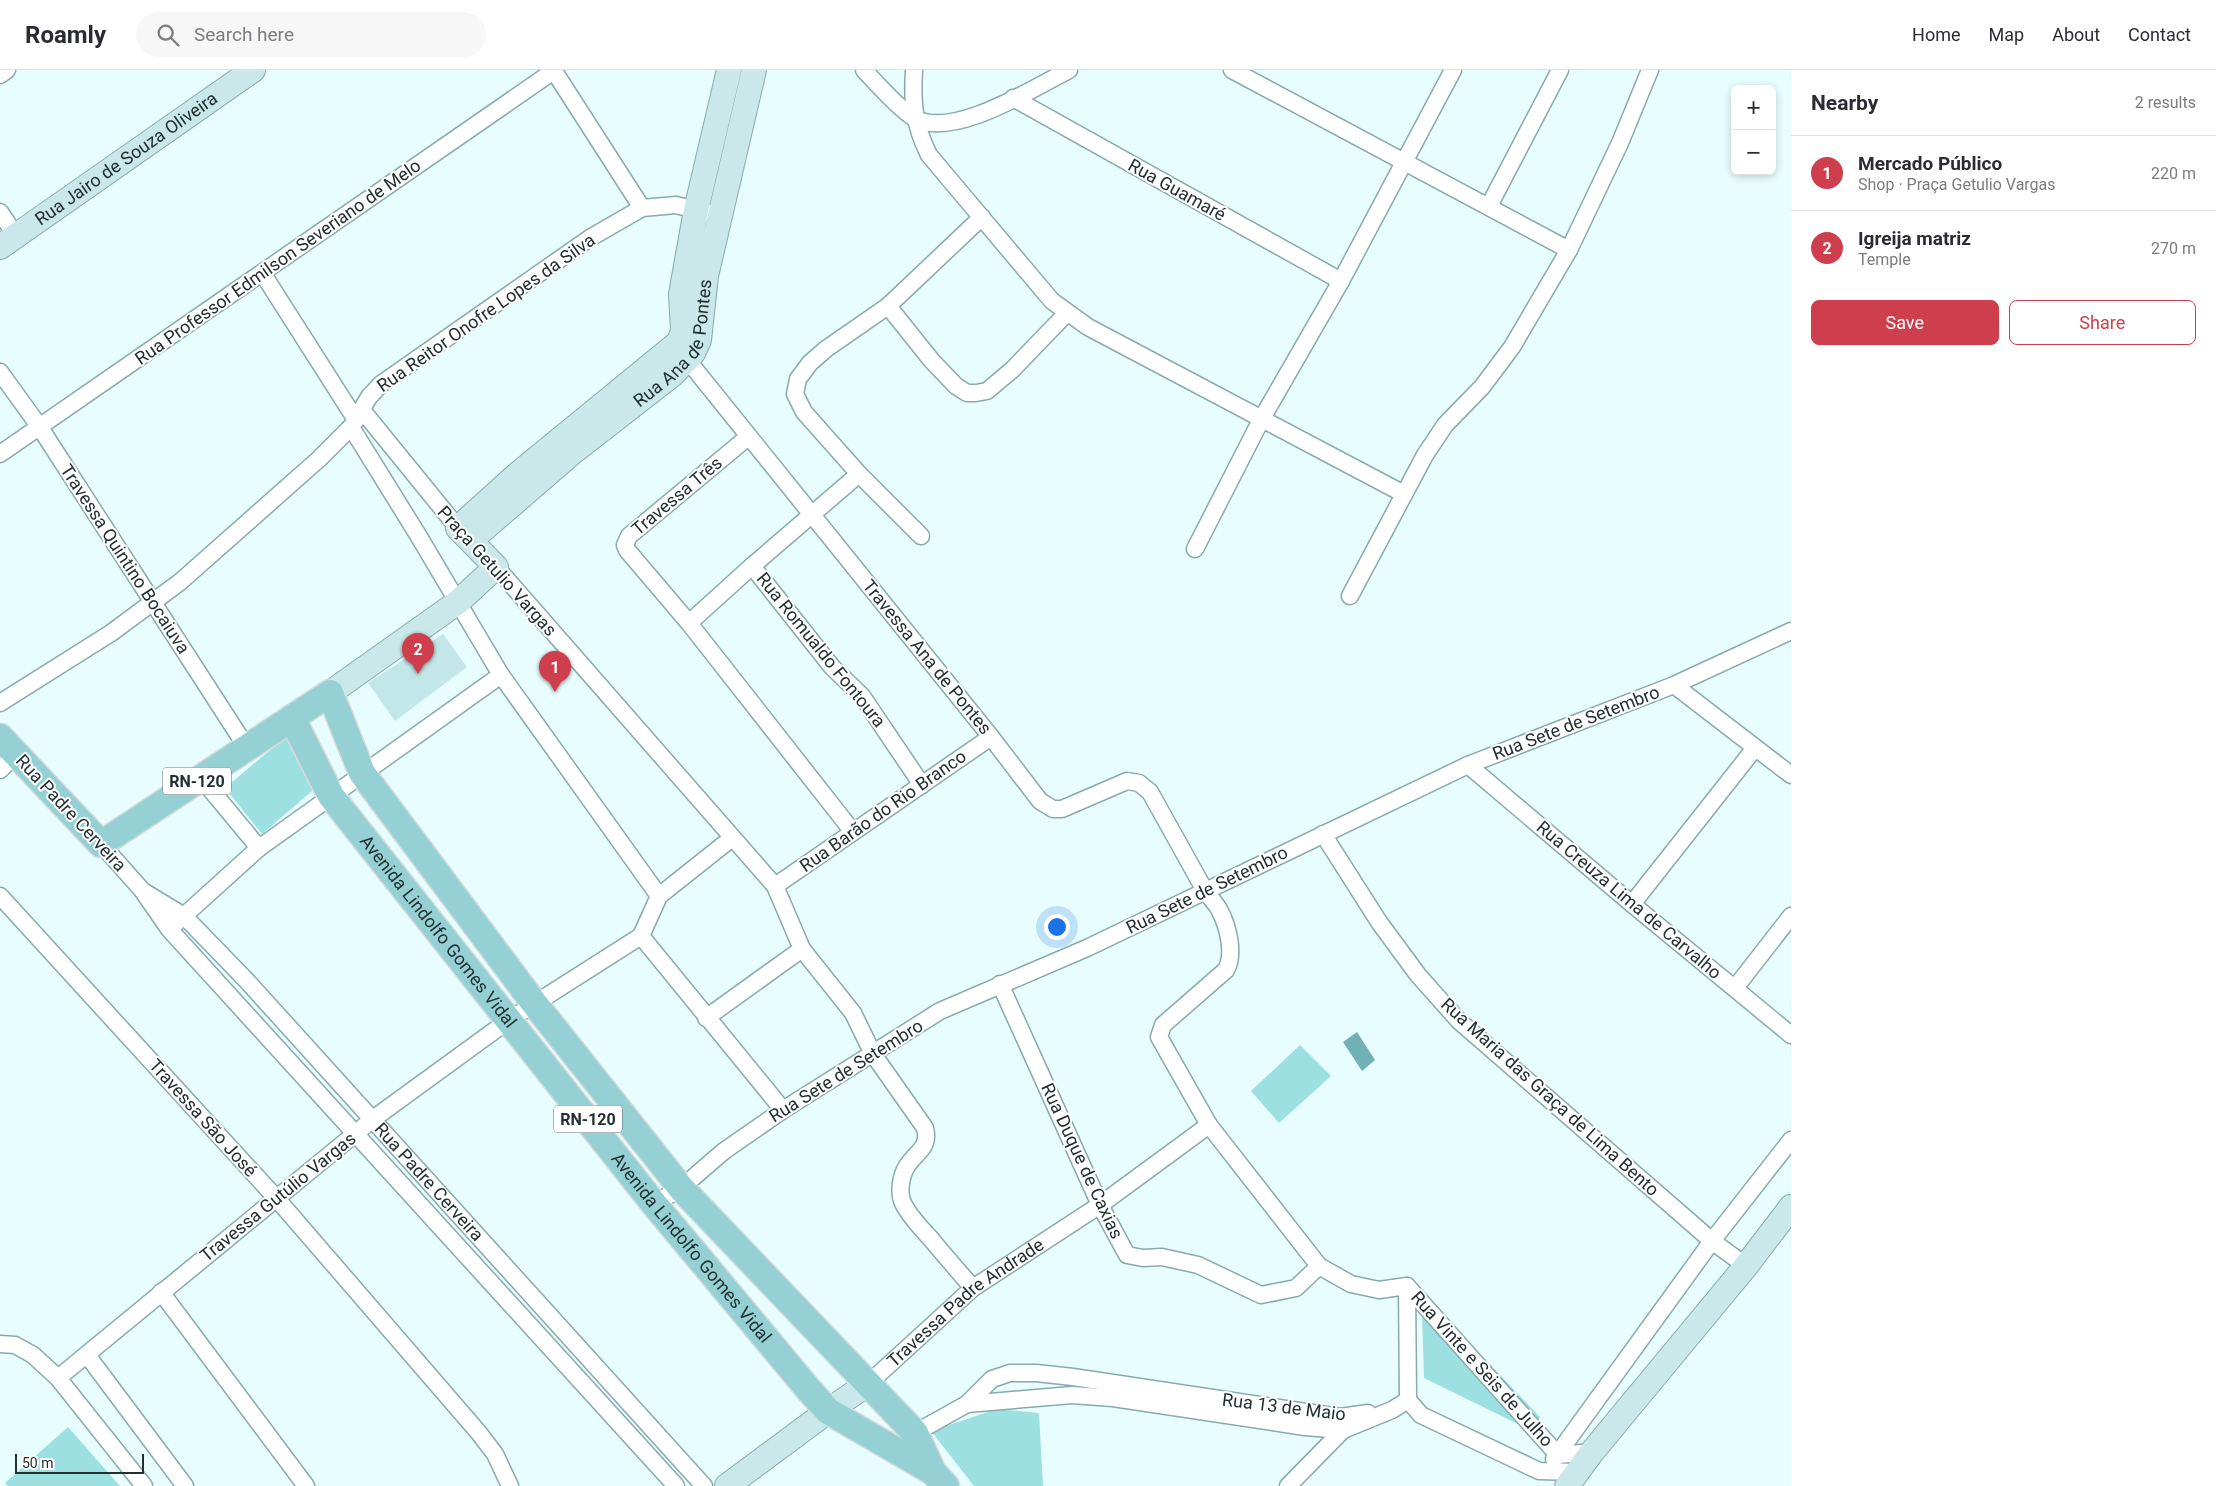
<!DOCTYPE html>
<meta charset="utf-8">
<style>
body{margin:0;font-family:Roboto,sans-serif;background:#f7f7f7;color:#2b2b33}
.controls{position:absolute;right:15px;top:15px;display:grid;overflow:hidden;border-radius:8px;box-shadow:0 2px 8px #0003}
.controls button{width:45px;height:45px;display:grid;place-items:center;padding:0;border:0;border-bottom:1px solid #e1e1e2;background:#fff;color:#2b2b33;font:25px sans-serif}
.scale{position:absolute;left:15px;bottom:12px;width:129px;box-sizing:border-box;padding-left:5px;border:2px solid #223031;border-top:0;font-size:14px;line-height:18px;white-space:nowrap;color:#223031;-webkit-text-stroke:4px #fff;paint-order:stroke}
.you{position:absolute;left:1056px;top:856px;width:18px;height:18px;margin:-12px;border:4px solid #fff;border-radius:50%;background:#1a73e8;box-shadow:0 0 0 8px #1a73e833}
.badge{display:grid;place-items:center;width:32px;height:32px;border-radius:50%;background:#ce3e4d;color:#fff;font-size:16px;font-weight:700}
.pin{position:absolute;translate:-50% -41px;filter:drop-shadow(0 1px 2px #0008)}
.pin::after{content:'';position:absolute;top:26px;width:18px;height:15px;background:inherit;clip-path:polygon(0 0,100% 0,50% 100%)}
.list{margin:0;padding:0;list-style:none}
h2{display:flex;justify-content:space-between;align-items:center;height:65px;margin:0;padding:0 20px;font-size:21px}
h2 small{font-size:16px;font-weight:400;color:#7c7c81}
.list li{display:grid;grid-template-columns:32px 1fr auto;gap:15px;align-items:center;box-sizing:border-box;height:75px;padding:0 20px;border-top:1px solid #e1e1e2}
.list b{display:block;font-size:19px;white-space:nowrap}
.list p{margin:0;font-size:16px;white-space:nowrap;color:#7c7c81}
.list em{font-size:16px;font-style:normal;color:#7c7c81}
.actions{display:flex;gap:10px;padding:15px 20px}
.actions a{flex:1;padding:11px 0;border:1px solid #ce3e4d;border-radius:8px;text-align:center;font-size:18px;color:#ce3e4d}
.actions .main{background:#ce3e4d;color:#fff}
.icon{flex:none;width:28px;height:28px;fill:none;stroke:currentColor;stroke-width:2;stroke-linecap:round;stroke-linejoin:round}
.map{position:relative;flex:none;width:1791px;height:1416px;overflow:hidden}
header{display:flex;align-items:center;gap:30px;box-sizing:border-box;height:70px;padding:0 25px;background:#fff;border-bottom:1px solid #e1e1e2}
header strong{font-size:24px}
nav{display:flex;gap:28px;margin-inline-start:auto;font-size:18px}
.search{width:350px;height:45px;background:#f7f7f7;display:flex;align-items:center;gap:12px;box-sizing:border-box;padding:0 18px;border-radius:28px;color:#7c7c81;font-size:19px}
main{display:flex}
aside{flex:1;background:#fff}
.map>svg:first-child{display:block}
</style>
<header>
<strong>Roamly</strong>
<div class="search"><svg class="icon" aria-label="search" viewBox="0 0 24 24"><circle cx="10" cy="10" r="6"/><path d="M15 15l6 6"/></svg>Search here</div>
<nav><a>Home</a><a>Map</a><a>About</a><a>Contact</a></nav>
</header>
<main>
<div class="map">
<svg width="1791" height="1416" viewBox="0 0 1791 1416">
<rect width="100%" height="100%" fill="#e8fdfe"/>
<g fill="#9de0e2">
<path d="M288,665L326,709L262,764L225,718Z"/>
<path d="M1300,975L1331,1006L1279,1053L1251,1021Z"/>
<path d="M1439,1241L1540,1347L1532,1361L1424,1308L1422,1244Z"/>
<path d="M997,1339L1039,1343L1043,1416H974L931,1361Z"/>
<path d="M68,1357L120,1416H8L5,1413Z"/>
</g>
<path fill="#6fb1b4" d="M1357,962L1375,990L1362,1001L1343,972Z"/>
<path fill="#c3e7e8" d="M443,564L467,597L395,651L368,613Z"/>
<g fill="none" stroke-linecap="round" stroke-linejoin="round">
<defs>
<g id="street">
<path d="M864,0C877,14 898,38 914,48C953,70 1033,18 1069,0"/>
<path d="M914,0C912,33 914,55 929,85L1052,231L1088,257L1404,424"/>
<path d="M1232,0L1569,180"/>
<path d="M554,1L642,138"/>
<path d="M0,5L7,0"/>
<path d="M1013,28L1341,211"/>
<path d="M1489,136L1560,0"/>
<path d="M0,142L16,166"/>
<path d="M263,204L356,350"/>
<path d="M888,236L932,291L956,316L967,323H976L987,321L1013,299L1067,243"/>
<path d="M681,282L991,667L1040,731L1053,739H1062L1127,711L1139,713L1150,722C1168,754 1186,787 1204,819C1209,827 1216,833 1220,841C1228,857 1235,884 1226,900L1163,955L1159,967L1209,1055L1319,1196L1351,1214L1379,1220L1407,1216L1558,1385L1592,1382"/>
<path d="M0,302L39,356L247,678"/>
<path d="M362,340L458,458"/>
<path d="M351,357L418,465L501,605L659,826"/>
<path d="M748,367L629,466L625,475L627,480L689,553L853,762"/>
<path d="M0,384L555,0"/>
<path d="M921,466L859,404L804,342L795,324L798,309L810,293L826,279L888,236L982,147"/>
<path d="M1195,479L1261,350L1341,211L1453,0"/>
<path d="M752,496L832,597L862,626L922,715"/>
<path d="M496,497L775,816L802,879L853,943L873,984L925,1058C930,1078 917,1081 907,1096C901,1105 898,1123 903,1133C909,1146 921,1158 931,1169C945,1186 959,1202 973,1218"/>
<path d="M1350,526L1425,385L1445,355L1482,317L1512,277L1569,180L1620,73L1650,0"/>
<path d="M689,553L752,496L859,404"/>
<path d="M1674,615L1791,705"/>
<path d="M0,633L111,563L180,512L319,389L351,357L369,327L381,314L590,168L642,138L676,135L720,146"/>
<path d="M1468,695L1632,834L1791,965"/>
<path d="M0,700L16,684"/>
<path d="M201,708L259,778"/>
<path d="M1323,764L1379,852L1418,905L1459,951L1712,1171L1746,1196"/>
<path d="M101,774L142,820L169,859L676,1416"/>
<path d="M775,816L991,667"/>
<path id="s1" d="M146,823L184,846L247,911L704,1416"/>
<path d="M0,826L277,1129L479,1363L495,1384L510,1416"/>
<path d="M1632,834L1755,678"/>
<path d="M176,853L259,778L501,605"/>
<path d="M641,866L783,1040"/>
<path d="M1000,914L1100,1135L1127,1185L1143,1188L1162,1187L1198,1195L1261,1225L1296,1218L1319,1196"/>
<path d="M1735,918L1791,846"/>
<path d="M706,948L802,879"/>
<path d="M654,1134L681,1118L724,1081L783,1040L940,941L1087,878L1468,695L1674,615L1791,561"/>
<path d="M1407,1216L1408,1330"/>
<path d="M161,1222L306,1416"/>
<path d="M0,1274L15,1275L33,1285L58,1308L144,1416"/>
<path d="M87,1285L185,1416"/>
<path d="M58,1308L373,1049L509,950L641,866L659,826L732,768"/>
<path id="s2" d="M869,1313L973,1218L1100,1135L1209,1055"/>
<path d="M967,1334L1072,1325L1113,1328L1305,1357L1343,1360L1392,1340L1408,1330L1421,1345L1539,1401L1576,1402"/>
<path d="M915,1363L967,1334L992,1309L1010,1303H1036L1073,1307L1340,1347L1368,1343"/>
<path d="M1554,1389L1712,1171L1791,1070"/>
<path d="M1288,1416L1343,1360L1342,1354"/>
</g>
<g id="secondary">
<path id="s3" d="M0,177L253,0"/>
<path id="s4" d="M471,470L573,382L672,305L693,283L699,270L706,206L754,0"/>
<path d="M330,623L458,532L496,497L458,458L519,403L679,272L683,261L681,224L696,140L729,0"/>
<path d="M727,1416L828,1341L869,1313"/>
<path d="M1567,1416L1592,1382L1746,1196L1791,1137"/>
</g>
<g id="primary">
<path id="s5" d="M292,648L331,726L654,1134L809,1320L828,1341L933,1402L946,1416"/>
<path d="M0,667L101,774L330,623L362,703L534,933L681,1118L915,1363L933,1402"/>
</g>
</defs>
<use href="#street" stroke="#88aaab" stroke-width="19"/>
<use href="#secondary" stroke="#88aaab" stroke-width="26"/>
<use href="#primary" stroke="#d7dada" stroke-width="29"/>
<use href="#street" stroke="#fff" stroke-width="16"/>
<use href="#secondary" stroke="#cae8e9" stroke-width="24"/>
<use href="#primary" stroke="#95d1d4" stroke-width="26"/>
</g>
<g text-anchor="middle" stroke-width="4" stroke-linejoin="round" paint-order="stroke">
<g fill="#fff" stroke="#646e6f" stroke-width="1">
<rect x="163" y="697.5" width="68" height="27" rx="4"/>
<rect x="554" y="1035.5" width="68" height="27" rx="4"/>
</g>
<g font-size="16" font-weight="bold" fill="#223031">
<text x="197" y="717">RN-120</text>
<text x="588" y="1055">RN-120</text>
</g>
<g font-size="18" fill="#223031" stroke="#fff">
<text dy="6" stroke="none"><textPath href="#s3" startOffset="154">Rua Jairo de Souza Oliveira</textPath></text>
<text transform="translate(1177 120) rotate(29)" y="6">Rua Guamaré</text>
<text transform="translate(278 192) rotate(-35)" y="6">Rua Professor Edmilson Severiano de Melo</text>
<text transform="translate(486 243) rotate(-35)" y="6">Rua Reitor Onofre Lopes da Silva</text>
<text dy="6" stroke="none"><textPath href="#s4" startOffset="290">Rua Ana de Pontes</textPath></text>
<text transform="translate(677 426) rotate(-40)" y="6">Travessa Três</text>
<text transform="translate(125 489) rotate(57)" y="6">Travessa Quintino Bocaiuva</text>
<text transform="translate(497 501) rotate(48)" y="6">Praça Getulio Vargas</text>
<text transform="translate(821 580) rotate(51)" y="6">Rua Romualdo Fontoura</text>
<text transform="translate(927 587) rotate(51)" y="6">Travessa Ana de Pontes</text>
<text transform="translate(1576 653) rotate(-21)" y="6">Rua Sete de Setembro</text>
<text transform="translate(883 741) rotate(-35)" y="6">Rua Barão do Rio Branco</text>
<text transform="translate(71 743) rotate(47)" y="6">Rua Padre Cerveira</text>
<text transform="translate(1207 820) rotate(-26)" y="6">Rua Sete de Setembro</text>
<text transform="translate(1629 830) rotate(40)" y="6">Rua Creuza Lima de Carvalho</text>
<text dy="6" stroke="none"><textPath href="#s5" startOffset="260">Avenida Lindolfo Gomes Vidal</textPath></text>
<text transform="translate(846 1001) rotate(-32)" y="6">Rua Sete de Setembro</text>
<text transform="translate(1550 1027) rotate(42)" y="6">Rua Maria das Graça de Lima Bento</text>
<text transform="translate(203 1048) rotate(48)" y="6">Travessa São José</text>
<text transform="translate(1082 1091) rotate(65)" y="6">Rua Duque de Caxias</text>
<text dy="6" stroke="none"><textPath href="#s1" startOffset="406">Rua Padre Cerveira</textPath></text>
<text transform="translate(278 1127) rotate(-39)" y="6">Travessa Gutúlio Vargas</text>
<text dy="6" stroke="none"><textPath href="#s5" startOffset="665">Avenida Lindolfo Gomes Vidal</textPath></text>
<text dy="6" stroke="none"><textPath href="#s2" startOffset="126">Travessa Padre Andrade</textPath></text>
<text transform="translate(1482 1299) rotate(48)" y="6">Rua Vinte e Seis de Julho</text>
<text transform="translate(1284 1337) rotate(7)" y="6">Rua 13 de Maio</text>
</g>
</g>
</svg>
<div class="controls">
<button>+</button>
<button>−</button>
</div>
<div class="scale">50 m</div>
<div class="you"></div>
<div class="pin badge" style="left:555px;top:622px">1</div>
<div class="pin badge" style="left:418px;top:604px">2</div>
</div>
<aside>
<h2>Nearby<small>2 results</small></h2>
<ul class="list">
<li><span class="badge">1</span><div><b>Mercado Público</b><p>Shop · Praça Getulio Vargas</p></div><em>220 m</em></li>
<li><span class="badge">2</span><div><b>Igreija matriz</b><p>Temple</p></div><em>270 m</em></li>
</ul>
<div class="actions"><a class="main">Save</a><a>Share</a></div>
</aside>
</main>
